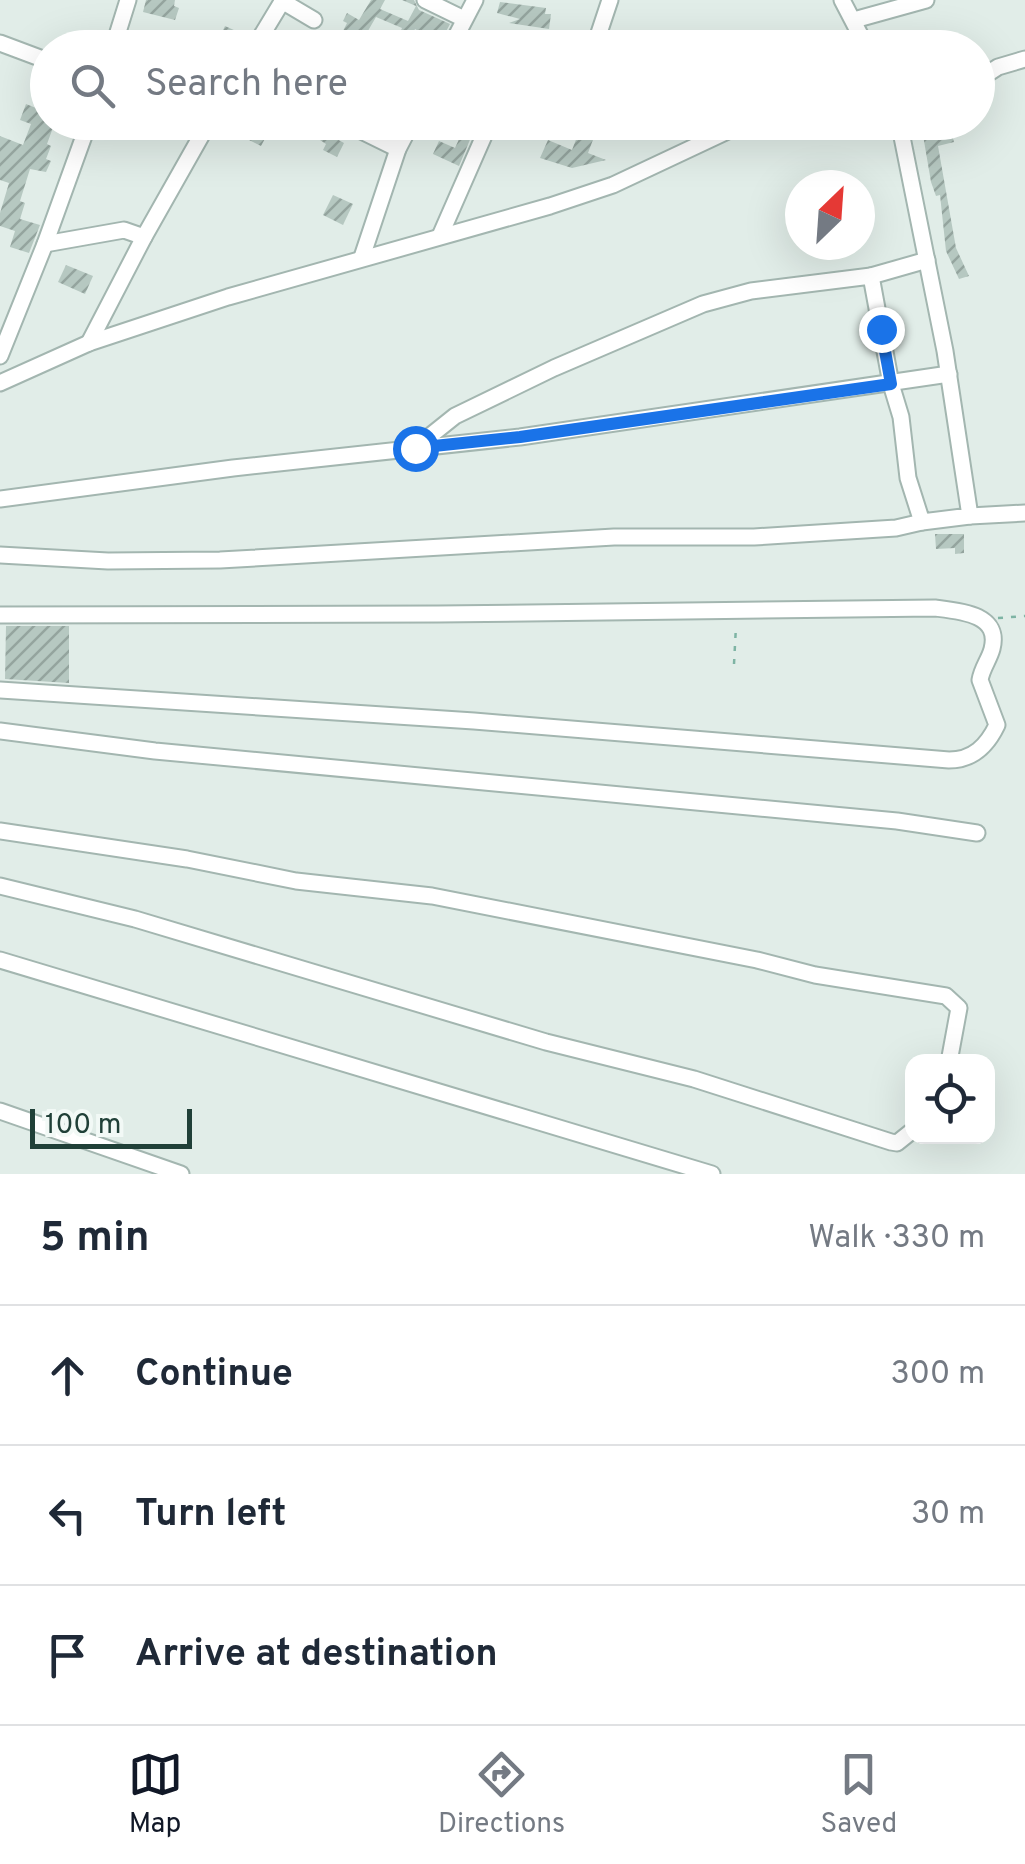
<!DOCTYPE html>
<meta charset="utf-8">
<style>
body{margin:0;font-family:Overpass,sans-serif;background:#f2f2f3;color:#1f2937}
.controls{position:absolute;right:30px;bottom:30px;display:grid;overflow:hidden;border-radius:20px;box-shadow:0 10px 40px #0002}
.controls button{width:90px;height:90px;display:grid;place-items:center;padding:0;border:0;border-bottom:2px solid #e0e1e3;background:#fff;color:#1f2937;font:50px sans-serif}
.compass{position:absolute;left:785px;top:170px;width:90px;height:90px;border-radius:50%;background:#fff;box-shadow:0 10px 40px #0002;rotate:25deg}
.scale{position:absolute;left:30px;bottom:25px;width:162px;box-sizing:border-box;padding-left:10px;border:5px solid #204038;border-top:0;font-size:28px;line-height:35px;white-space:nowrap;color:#204038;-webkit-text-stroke:8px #f2f9f6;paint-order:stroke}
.stop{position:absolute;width:30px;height:30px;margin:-22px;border:8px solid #1a73e8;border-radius:50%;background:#fff}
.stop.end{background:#1a73e8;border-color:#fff;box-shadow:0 2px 10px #0008}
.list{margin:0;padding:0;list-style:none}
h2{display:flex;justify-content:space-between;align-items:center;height:130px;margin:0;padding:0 40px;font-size:42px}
h2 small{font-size:32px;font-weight:400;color:#747a83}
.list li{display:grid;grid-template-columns:65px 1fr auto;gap:30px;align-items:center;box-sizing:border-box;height:140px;padding:0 40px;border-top:2px solid #e0e1e3}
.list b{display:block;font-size:38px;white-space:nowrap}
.list em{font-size:32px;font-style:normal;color:#747a83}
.icon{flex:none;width:55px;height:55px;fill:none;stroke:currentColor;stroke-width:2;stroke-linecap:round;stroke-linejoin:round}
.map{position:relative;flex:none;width:1025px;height:1174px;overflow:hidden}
.search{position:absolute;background:#fff;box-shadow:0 10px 40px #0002;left:30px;right:30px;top:30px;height:110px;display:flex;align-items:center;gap:25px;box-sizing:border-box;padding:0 35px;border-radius:55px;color:#747a83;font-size:38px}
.sheet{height:550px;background:#fff}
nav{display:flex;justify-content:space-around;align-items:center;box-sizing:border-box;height:140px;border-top:2px solid #e0e1e3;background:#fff;font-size:28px;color:#747a83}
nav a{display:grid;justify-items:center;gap:5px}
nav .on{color:#111827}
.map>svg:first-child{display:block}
</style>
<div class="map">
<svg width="1025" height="1174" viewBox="0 0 1025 1174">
<defs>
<pattern id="building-hatch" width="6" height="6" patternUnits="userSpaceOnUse" patternTransform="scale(2.5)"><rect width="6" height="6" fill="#b6c8c1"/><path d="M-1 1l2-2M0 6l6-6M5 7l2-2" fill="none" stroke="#94a49e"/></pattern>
</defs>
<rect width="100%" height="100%" fill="#e1ede8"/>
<g fill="url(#building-hatch)">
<path d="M146,0H175L174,6L179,8L175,20L143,12Z"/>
<path d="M371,0H385L380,9L408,21L416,6L402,0H414L419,10L450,24L440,43L415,29L411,39L399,35L402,28L376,17L365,36L361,33L353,48H326L312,39L320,30L338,41L347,23L343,21L347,13L359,20Z"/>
<path d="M500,2L546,8L545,14H551L549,29L509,23L520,19L497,13Z"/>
<path d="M225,26L247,36L241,48H231L218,41Z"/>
<path d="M42,82L48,83V122H55L47,144L51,146L46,159L51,161L46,172L30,169L20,201L25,203L20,219L40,225L29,253L10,247L15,231L0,226V213L9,183L0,180V136L23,145L31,124L20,120L26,104L36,108Z"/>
<path d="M256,122H274L261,146L247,139Z"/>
<path d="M916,122H928L932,133L950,128L954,142L938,146L956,248L969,276L959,279L946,251L940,195L936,196L931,182L923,135L921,136Z"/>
<path d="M582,124L597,129L588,153L606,160L572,168L540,158L548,140L572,150Z"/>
<path d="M465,126L474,130L459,166L433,154L439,141L455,148Z"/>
<path d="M324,132L344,143L337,157L323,150L326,144L320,140Z"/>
<path d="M333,195L353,204L343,225L323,215Z"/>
<path d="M66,265L93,276L85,294L58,282Z"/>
<path d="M935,534H964V553L955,554V548L936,549Z"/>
<path d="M6,626H69V683L5,679Z"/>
</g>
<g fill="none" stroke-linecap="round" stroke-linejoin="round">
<defs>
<g id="minor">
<path d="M425,0L464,19"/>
<path d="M842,0L867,48"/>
<path d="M282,1L314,20"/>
<path d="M854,20L926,0"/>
<path d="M456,36L486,48"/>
<path d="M0,43L48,61"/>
<path d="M113,48L128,0"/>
<path d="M254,48L283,0"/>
<path d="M450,48L475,0"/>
<path d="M594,48L610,0"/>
<path d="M978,80L998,67L1025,59"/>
<path d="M343,122L398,149"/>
<path d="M440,236L490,122"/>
<path d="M45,244L124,230L144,237L209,122"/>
<path d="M362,257L398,149L412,122"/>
<path d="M871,276L927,260"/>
<path d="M89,343L144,237"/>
<path d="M0,356L45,244L89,122"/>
<path d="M0,383L89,343L228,297L550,206L613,185L747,122"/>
<path d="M415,448L455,416L554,368L703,304L751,291L871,276L891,384L901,417L908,478L922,522L970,516L945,351L899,122"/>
<path d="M0,499L233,468L520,437L949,374"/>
<path d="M970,516L1025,513"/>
<path d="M0,555L108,561L220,560L614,537H754L896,528L922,522"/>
<path d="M0,615L438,614L935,608C960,611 1001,614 992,649C989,660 982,668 980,680L997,725C987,746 973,760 949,760L474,721L0,690"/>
<path d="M0,731L155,751L897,821L977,833"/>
<path d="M0,831L187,859L296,881L432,896L757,960L815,975L946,996L959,1008L949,1062"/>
<path d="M0,886L135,919L546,1042L694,1079L891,1142L897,1143L912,1131"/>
<path d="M0,960L712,1174"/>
<path d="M0,1111L181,1174"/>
</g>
</defs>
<use href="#minor" stroke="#a3b6b0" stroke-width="19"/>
<g stroke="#7eb4a4" stroke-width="2.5" stroke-dasharray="5 8" stroke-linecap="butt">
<path d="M998,618L1025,616"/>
<path d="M734,664L736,626"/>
</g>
<use href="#minor" stroke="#fff" stroke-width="15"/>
</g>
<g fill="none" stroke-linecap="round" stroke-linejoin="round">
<path stroke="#1a73e8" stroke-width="12" d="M415,448L520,437L891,384L881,329"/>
</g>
</svg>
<div class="controls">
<button><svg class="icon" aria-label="locate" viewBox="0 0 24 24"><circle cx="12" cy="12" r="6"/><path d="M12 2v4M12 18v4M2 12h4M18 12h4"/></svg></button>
</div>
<svg class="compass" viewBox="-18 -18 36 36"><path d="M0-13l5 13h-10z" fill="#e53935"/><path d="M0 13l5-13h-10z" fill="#747a83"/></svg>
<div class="scale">100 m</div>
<div class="stop" style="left:415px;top:448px"></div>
<div class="stop end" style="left:881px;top:329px"></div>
<div class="search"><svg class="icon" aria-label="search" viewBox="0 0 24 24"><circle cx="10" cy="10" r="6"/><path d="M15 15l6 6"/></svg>Search here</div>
</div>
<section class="sheet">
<h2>5 min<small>Walk · 330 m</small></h2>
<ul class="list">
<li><svg class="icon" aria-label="ahead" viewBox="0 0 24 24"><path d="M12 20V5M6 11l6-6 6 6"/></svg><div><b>Continue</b></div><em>300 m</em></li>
<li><svg class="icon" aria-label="left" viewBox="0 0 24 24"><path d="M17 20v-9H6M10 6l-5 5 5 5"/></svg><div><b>Turn left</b></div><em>30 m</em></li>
<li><svg class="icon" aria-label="arrive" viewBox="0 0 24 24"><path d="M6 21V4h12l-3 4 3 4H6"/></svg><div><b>Arrive at destination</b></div></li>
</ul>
</section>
<nav>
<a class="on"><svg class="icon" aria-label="map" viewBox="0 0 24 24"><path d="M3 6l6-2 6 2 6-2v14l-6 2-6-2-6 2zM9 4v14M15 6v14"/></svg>Map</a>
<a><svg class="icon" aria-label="directions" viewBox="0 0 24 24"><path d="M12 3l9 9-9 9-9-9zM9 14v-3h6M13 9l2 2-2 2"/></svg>Directions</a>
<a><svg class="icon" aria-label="saved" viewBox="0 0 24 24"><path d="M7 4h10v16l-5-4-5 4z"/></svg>Saved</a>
</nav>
